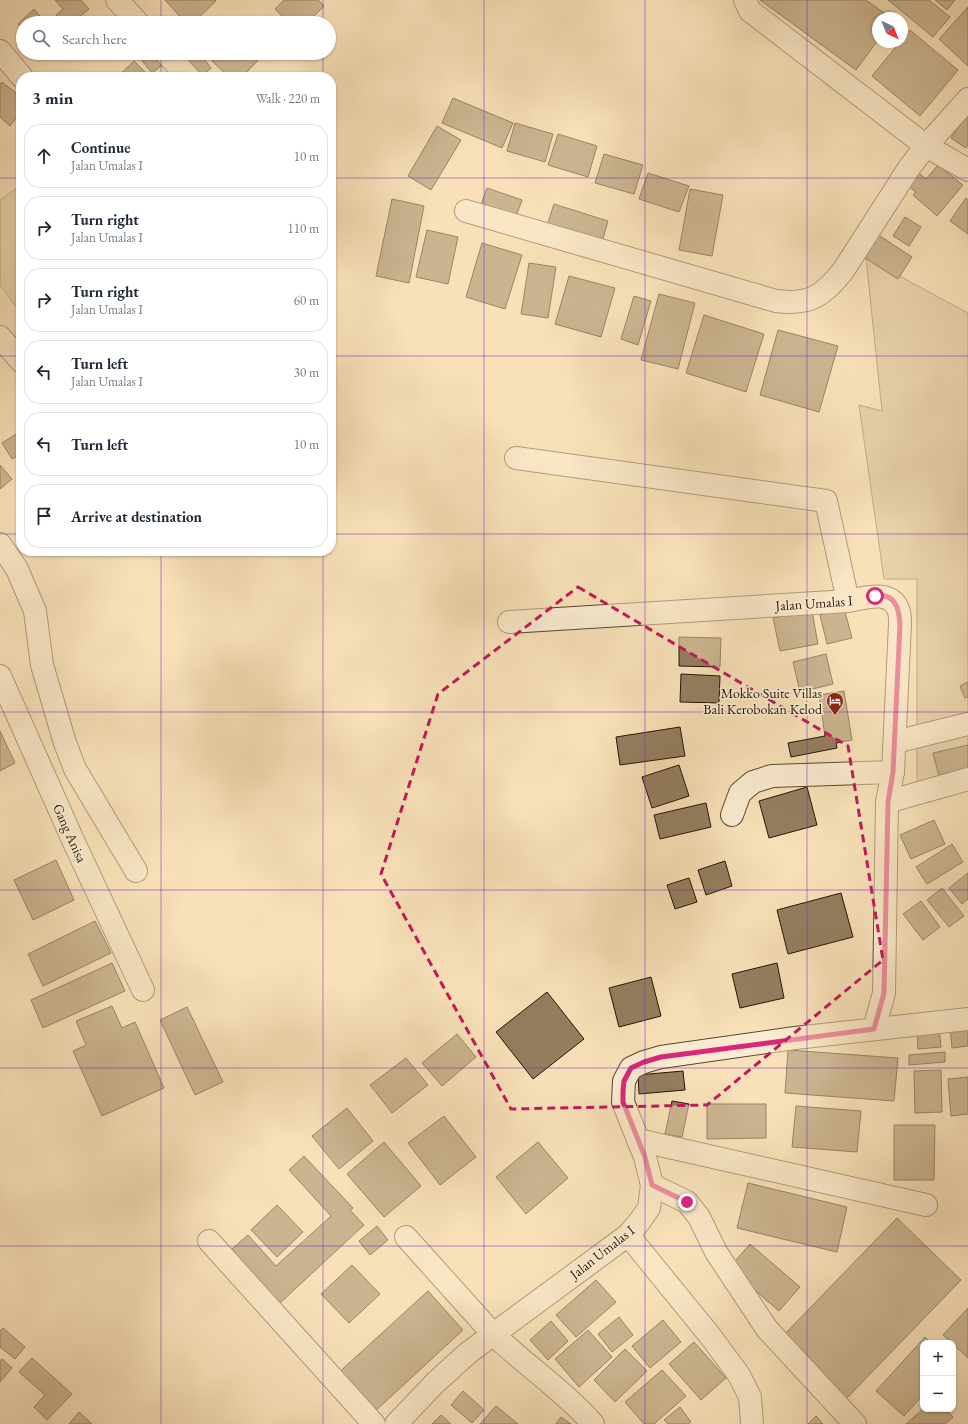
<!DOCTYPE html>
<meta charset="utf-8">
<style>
body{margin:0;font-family:"EB Garamond",serif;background:#f6f6f7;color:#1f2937}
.controls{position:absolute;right:12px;bottom:12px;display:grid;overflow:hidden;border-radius:8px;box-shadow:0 1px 3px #0004}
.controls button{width:36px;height:36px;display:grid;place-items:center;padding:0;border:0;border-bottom:1px solid #e0e1e3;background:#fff;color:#1f2937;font:20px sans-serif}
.compass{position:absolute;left:872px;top:12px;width:36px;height:36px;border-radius:50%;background:#fff;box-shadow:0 1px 3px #0004;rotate:137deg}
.stop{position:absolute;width:12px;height:12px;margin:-9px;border:3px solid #db2777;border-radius:50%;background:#fff}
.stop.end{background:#db2777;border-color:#fff;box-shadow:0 1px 4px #0008}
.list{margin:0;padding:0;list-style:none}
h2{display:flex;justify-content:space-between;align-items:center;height:52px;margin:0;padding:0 16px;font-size:17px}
h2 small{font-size:13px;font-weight:400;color:#747a83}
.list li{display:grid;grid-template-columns:26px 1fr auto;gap:12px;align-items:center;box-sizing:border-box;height:64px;margin:0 8px 8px;padding:0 8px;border:1px solid #e0e1e3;border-radius:16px}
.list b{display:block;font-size:15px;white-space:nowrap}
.list p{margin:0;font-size:13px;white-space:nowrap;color:#747a83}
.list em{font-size:13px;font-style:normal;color:#747a83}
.icon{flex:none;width:22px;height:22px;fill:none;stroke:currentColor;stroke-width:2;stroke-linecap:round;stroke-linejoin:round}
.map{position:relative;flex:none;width:968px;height:1424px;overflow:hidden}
.search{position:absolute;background:#fff;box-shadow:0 1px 3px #0004;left:16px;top:16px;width:320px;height:44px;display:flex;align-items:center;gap:10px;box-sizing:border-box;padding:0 14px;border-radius:22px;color:#747a83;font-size:15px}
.panel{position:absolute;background:#fff;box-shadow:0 1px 3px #0004;left:16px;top:72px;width:320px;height:484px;border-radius:16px}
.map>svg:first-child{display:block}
</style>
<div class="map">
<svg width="968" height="1424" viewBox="0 0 968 1424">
<rect width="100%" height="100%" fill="#f8e1b9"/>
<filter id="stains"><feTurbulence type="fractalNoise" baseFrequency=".005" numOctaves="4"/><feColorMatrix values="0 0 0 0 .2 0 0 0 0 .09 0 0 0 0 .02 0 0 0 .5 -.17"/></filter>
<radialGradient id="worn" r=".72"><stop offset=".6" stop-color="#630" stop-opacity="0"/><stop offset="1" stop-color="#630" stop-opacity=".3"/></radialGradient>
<g fill="#d4be9a" stroke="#7e684d">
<path d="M21,185V313L0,285V200Z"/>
<path d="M866,258L968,313V777L917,793V579H884L859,405L882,411Z"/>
</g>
<g fill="#947e60" stroke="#271300">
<path d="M55,0H81L89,9L72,23H63L56,15L63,9Z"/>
<path d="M165,0H215L216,1L193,23H186Z"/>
<path d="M284,0H318L324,6L307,23H289L275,9Z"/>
<path d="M760,0H866L891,18H878V40L856,70Z"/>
<path d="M888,0H929L950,17L933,37Z"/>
<path d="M935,0H955L947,10Z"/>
<path d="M968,7V66L939,39Z"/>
<path d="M34,9L46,23H23V30L18,24Z"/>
<path d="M910,30L958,70L920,116L872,76L900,42H902V40Z"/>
<path d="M136,53H158L166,62L152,73Z"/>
<path d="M176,53H199L211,68L201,77H195Z"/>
<path d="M220,53H265L242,77H229L212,61Z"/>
<path d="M134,61L150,77H117Z"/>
<path d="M2,82L21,97V112L10,126L0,117V84Z"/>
<path d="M453,98L513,123L502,148L442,123Z"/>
<path d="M968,111V144L966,148L951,138Z"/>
<path d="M515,123L553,134L545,162L507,151Z"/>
<path d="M437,126L461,140L431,190L408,176Z"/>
<path d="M558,134L597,146L588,177L548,165Z"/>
<path d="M604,154L643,165L634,194L595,183Z"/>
<path d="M938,165L963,185L937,216L913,195L916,192L904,183L915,170L926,179Z"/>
<path d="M648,173L689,186L679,212L639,199Z"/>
<path d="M487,188L522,200L514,222L479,210Z"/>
<path d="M690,189L723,195L712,256L679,250Z"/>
<path d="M966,198L968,200V234L950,221Z"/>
<path d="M392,199L424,206L409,283L376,276Z"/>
<path d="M554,204L608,221L600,249L545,232Z"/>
<path d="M905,217L921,227L909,246L893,236Z"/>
<path d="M427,230L458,237L448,284L416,277Z"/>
<path d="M874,232L912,257L898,279L859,254Z"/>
<path d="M482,243L522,255L505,309L466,297Z"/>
<path d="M529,263L556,267L548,318L521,314Z"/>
<path d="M569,276L615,288L601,337L555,324Z"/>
<path d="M659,294L695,303L678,369L641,360Z"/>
<path d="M634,296L651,301L638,345L621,339Z"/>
<path d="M704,315L764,334L746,392L686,373Z"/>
<path d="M778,330L838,346L819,412L760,395Z"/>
<path d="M21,431V454L12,459L2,443Z"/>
<path d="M0,465L12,479L0,489Z"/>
<path d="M844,608L852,638L827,644L820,615Z"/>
<path d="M812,611L818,644L780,651L773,618Z"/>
<path d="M679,637L721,638L720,667L679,666Z"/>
<path d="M826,654L833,684L800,692L793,662Z"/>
<path d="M681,674L720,676L719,703L680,702Z"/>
<path d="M968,682V697L965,698L960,686Z"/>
<path d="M844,691L852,740L836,743L837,748L791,757L788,743L825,736L819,695Z"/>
<path d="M680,727L685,756L620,765L616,737Z"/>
<path d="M0,731L15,763L0,771Z"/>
<path d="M968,745V773L940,780L933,753Z"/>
<path d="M679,765L689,796L652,808L642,777Z"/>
<path d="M807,787L817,825L769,838L759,801Z"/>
<path d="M706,803L711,827L660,839L654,815Z"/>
<path d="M934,820L945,844L911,859L900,835Z"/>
<path d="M952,844L963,862L927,884L916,867Z"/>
<path d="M56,860L74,900L33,920L14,880Z"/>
<path d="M725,861L732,886L706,895L698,870Z"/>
<path d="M968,873V899L962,904L949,888Z"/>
<path d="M689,878L697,902L675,909L667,885Z"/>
<path d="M942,888L964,916L949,927L927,900Z"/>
<path d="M841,893L853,937L788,954L777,910Z"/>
<path d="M921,901L940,927L923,940L903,914Z"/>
<path d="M95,921L111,953L43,986L28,954Z"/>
<path d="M112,963L125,991L43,1028L31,1000Z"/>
<path d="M777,963L784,998L740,1008L732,974Z"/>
<path d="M651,977L661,1016L619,1027L609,988Z"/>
<path d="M547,992L584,1039L533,1079L496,1032Z"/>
<path d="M112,1006L122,1028L135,1022L164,1088L102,1116L73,1051L86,1045L76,1021Z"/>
<path d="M187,1007L223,1082L195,1095L160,1020Z"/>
<path d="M968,1024V1046L952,1048L950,1025Z"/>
<path d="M939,1028L941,1047L918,1049L917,1030Z"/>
<path d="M457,1034L476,1057L442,1086L422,1063Z"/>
<path d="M788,1050L898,1058L894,1101L785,1093Z"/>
<path d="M945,1052V1062L909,1065V1055Z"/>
<path d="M406,1058L428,1085L392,1113L370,1085Z"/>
<path d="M941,1070L942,1112L915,1113L914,1071Z"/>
<path d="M683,1071L685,1090L639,1094L638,1075Z"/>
<path d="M968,1077V1114L951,1116L948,1079Z"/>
<path d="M672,1101L689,1104L682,1137L665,1134Z"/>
<path d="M707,1104H766V1138L707,1139Z"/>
<path d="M796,1106L861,1111L857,1152L792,1147Z"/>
<path d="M347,1108L373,1141L339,1169L312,1136Z"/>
<path d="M444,1116L476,1157L440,1185L408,1143Z"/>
<path d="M894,1125H935L934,1180H894Z"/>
<path d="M384,1142L421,1186L384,1217L347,1174Z"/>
<path d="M538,1142L568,1178L526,1214L496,1177Z"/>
<path d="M304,1156L353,1208L350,1210L364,1225L280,1303L231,1250L248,1235L276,1266L331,1216L289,1170Z"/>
<path d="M748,1183L847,1207L837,1252L737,1228Z"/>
<path d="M277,1205L303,1232L277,1257L251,1230Z"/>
<path d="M897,1218L961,1280L845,1400L781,1338Z"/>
<path d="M377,1226L388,1240L370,1255L359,1241Z"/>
<path d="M750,1244L800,1287L779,1311L729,1268Z"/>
<path d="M352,1265L380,1294L349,1323L321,1294Z"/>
<path d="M596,1280L616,1302L576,1337L556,1315Z"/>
<path d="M428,1291L463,1330L371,1415L335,1376Z"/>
<path d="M968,1308V1358L943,1335Z"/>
<path d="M619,1317L633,1335L612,1352L598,1334Z"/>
<path d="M663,1320L681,1342L650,1368L632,1346Z"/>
<path d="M551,1321L568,1341L548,1360L530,1340Z"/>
<path d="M3,1328L25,1347L15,1359L0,1347V1331Z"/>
<path d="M588,1330L612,1357L579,1387L555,1359Z"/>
<path d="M925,1337L931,1343H923V1395L904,1416L876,1391Z"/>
<path d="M694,1342L726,1378L701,1400L669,1364Z"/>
<path d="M625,1349L647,1371L615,1402L594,1380Z"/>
<path d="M32,1358L72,1394L47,1420L34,1407L45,1395L19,1372Z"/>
<path d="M2,1359L12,1368L0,1382V1361Z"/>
<path d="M662,1370L686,1396L654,1424H644L625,1402Z"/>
<path d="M463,1391L484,1410L472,1423L451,1405Z"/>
<path d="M496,1406L518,1424H480Z"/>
<path d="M680,1407L691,1422L688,1424H668L664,1420Z"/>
<path d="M923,1409H945L953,1417L945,1424H906Z"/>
<path d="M79,1412L92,1424H69Z"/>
<path d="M441,1415L451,1424H432Z"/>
<path d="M816,1416L823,1424H808Z"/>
<path d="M561,1417L571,1424H556Z"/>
</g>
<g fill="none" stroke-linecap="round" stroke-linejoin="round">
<defs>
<g id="street">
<path d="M117,0L138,23"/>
<path d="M745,0L750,11L758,17L926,146L968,170"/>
<path d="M0,51L22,77"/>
<path d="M166,53L188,77"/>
<path d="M466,211L776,301C809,305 822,297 843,271L909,168L926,146L968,99"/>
<path d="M0,337L21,361"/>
<path d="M516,458L826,501L848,601"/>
<path d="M0,544L17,569L35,611L42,665L65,743L75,769L136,871"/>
<path d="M509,622L848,601C865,598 892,588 899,612C900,615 900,620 900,624L893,772L887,802L884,993L874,1029"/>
<path d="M0,676L72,838L143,990"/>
<path d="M895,742L968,724"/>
<path d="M887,802L968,779"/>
<path d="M732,815L740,793L753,782L772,776L893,772"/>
<path d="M638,1140L926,1205"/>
<path d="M652,1185L687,1202L699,1217L716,1252L767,1329L855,1424"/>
<path d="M628,1235L711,1337L739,1375L750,1397L752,1424"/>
<path d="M406,1237L493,1334C525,1365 563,1390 593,1424"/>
<path d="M209,1241L374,1424"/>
<path d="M396,1424L435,1383L468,1353L628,1235L640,1221L649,1208L652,1185L645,1157L623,1102L624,1081L631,1068L644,1062L661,1057L795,1038L968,1019"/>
</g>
</defs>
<use href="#street" stroke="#5b462e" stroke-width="24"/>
<use href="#street" stroke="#faecd2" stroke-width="22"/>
</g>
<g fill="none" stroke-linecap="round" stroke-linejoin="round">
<path stroke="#db2777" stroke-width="5" d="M687,1202L652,1185L645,1157L623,1102V1092L624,1081L631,1068L644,1062L661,1057L874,1029L884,993L888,802L893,772L900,624C899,614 898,599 885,596C882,595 878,596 875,596"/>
</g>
<path d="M0 0H968V1424H0ZM578,587L848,746L883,960L707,1105L511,1109L381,874L438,694Z" fill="#f8e1b9" fill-opacity=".55" fill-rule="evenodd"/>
<path fill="none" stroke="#c2185b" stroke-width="3" stroke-dasharray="8 5" stroke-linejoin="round" d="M578,587L848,746L883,960L707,1105L511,1109L381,874L438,694Z"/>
<path fill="none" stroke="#7b2cbf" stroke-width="1" stroke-opacity="0.55" d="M161,0V23M323,0V23M484,0V1424M645,0V1424M807,0V1424M161,53V77M323,53V77M0,178H21M331,178H968M0,356H21M331,356H968M0,534H21M331,534H968M161,551V1424M323,551V1424M0,712H968M0,890H968M0,1068H968M0,1246H968"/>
<defs>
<symbol id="hotel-pin" viewBox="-11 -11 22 30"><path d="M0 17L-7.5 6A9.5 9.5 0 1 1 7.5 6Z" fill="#8f2418" stroke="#faecd2"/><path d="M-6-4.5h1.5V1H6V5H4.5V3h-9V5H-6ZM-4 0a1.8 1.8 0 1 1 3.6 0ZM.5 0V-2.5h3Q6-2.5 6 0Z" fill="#fff"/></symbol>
</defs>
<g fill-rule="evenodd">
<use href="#hotel-pin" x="825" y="691" width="20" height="27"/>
</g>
<g text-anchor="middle" stroke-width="3.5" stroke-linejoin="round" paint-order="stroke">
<g font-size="14" fill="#271300" stroke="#faecd2">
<text transform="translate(814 603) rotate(-4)" y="5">Jalan Umalas I</text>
<text transform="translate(70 833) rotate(66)" y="5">Gang Anisa</text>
<text transform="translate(602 1252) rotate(-38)" y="5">Jalan Umalas I</text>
</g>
<g font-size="14" fill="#271300" stroke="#faecd2" text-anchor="end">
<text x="822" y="698">Mokko Suite Villas<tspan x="822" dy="16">Bali Kerobokan Kelod</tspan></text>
</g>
</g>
<rect width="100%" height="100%" filter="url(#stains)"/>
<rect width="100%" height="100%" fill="url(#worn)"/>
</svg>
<div class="controls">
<button>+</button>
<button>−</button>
</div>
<svg class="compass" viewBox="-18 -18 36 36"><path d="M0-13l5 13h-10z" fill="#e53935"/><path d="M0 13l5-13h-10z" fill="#747a83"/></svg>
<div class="stop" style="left:875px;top:596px"></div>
<div class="stop end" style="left:687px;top:1202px"></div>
<div class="search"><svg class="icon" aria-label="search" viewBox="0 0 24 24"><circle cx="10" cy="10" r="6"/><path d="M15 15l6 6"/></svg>Search here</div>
<section class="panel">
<h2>3 min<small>Walk · 220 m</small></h2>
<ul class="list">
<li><svg class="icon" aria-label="ahead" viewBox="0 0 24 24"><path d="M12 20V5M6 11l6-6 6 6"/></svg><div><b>Continue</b><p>Jalan Umalas I</p></div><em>10 m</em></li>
<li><svg class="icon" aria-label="right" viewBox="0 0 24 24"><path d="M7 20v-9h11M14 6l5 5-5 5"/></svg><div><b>Turn right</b><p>Jalan Umalas I</p></div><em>110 m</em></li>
<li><svg class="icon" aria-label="right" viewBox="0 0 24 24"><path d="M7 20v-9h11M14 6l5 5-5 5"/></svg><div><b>Turn right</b><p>Jalan Umalas I</p></div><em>60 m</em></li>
<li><svg class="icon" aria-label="left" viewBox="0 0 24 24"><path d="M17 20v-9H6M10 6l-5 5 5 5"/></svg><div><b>Turn left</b><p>Jalan Umalas I</p></div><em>30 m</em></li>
<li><svg class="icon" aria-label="left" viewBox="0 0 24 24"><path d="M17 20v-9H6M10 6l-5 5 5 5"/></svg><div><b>Turn left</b></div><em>10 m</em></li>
<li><svg class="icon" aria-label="arrive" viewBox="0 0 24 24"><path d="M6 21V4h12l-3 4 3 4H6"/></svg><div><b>Arrive at destination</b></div></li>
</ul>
</section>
</div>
